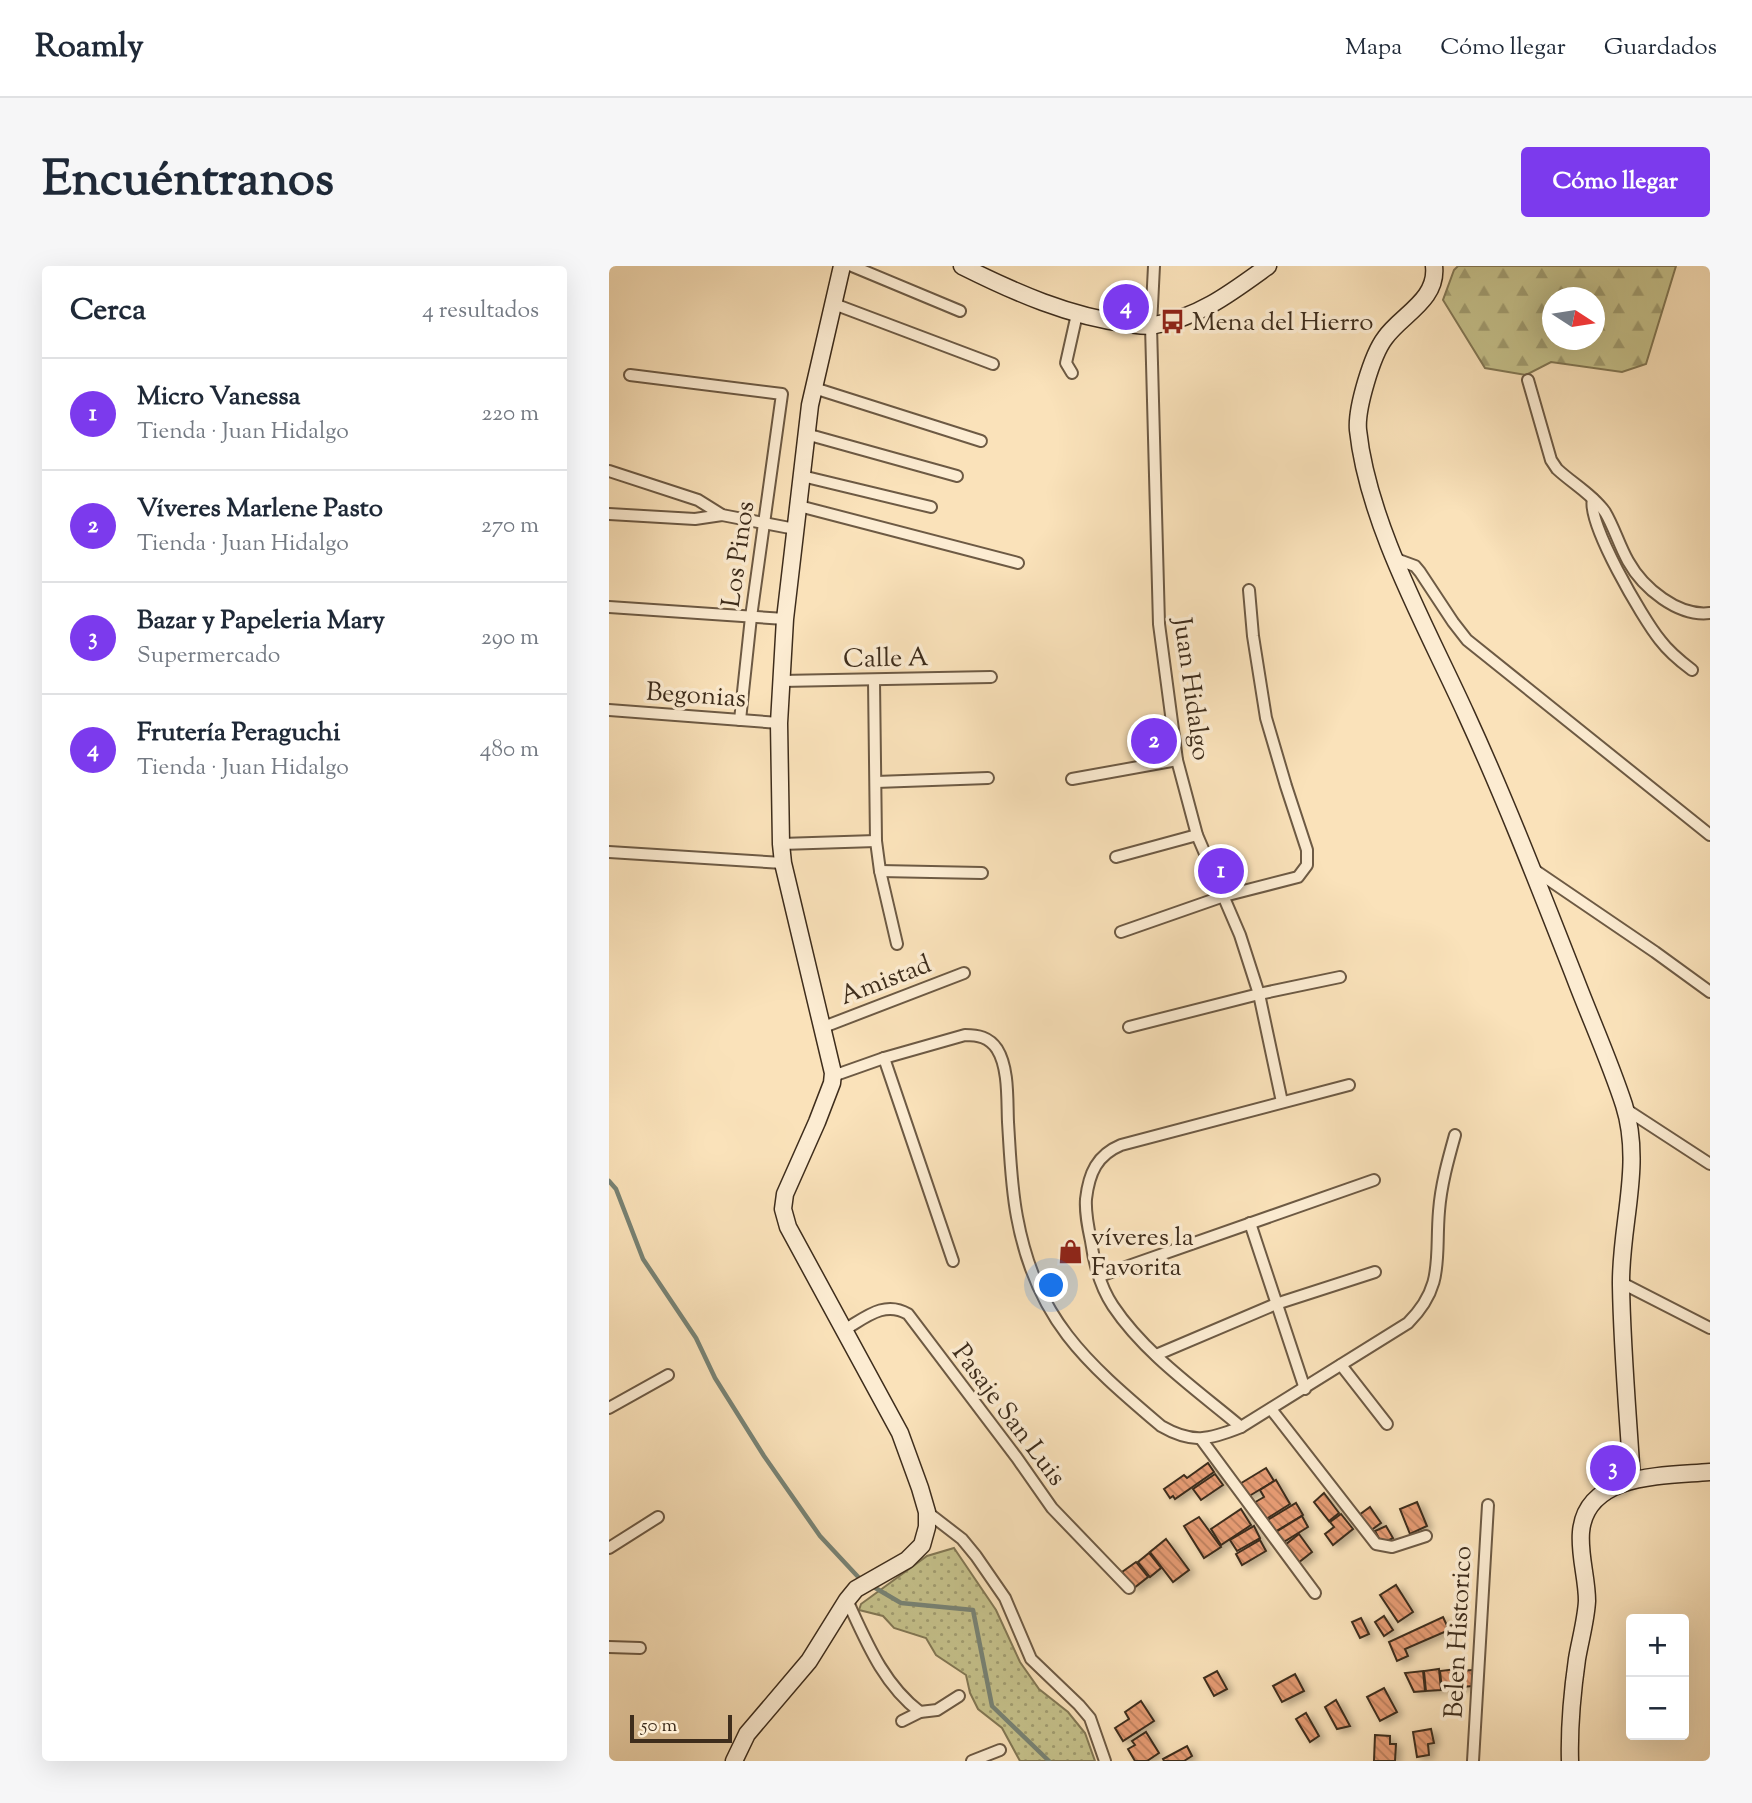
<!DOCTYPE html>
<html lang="es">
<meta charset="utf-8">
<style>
body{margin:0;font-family:"Sorts Mill Goudy",serif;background:#f6f6f7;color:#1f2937}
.controls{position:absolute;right:21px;bottom:21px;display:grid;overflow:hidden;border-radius:7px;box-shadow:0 7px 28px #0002}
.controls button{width:63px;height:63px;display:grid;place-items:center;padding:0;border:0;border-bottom:2px solid #e0e1e3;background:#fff;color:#1f2937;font:35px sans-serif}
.compass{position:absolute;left:933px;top:21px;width:63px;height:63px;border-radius:50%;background:#fff;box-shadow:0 7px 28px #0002;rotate:102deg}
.scale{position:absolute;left:21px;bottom:18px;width:102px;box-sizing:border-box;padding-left:7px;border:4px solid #3e2d1c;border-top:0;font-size:19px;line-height:24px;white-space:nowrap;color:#3e2d1c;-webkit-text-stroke:5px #fcecd2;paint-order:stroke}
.you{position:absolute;left:443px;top:1020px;width:24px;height:24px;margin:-18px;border:5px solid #fff;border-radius:50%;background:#1a73e8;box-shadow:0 0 0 10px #1a73e833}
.badge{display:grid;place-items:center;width:46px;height:46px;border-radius:50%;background:#7c3aed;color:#fff;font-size:23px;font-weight:700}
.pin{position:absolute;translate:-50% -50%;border:4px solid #fff;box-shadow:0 2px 7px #0006}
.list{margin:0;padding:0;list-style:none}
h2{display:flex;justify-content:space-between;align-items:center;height:91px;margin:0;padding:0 28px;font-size:30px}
h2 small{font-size:23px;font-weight:400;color:#747a83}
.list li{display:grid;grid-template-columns:46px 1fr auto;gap:21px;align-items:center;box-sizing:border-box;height:112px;padding:0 28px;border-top:2px solid #e0e1e3}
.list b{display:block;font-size:26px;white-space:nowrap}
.list p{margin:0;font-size:23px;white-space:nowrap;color:#747a83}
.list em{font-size:23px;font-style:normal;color:#747a83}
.map{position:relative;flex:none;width:1101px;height:1495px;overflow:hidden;border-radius:7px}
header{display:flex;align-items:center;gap:42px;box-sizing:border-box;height:98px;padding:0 35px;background:#fff;border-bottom:2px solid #e0e1e3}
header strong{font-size:33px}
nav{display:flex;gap:38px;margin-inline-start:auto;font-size:24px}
.intro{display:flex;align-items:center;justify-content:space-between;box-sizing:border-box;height:168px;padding:0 42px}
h1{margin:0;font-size:49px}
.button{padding:18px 32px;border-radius:7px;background:#7c3aed;color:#fff;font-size:24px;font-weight:700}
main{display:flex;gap:42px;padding:0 42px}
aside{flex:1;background:#fff;border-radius:7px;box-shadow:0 7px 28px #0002}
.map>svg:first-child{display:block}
</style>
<header>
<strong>Roamly</strong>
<nav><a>Mapa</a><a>Cómo llegar</a><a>Guardados</a></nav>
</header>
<div class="intro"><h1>Encuéntranos</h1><a class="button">Cómo llegar</a></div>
<main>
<aside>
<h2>Cerca<small>4 resultados</small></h2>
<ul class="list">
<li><span class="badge">1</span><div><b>Micro Vanessa</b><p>Tienda · Juan Hidalgo</p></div><em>220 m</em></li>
<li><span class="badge">2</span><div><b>Víveres Marlene Pasto</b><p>Tienda · Juan Hidalgo</p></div><em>270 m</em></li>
<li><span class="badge">3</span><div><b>Bazar y Papeleria Mary</b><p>Supermercado</p></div><em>290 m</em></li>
<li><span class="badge">4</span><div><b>Frutería Peraguchi</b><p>Tienda · Juan Hidalgo</p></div><em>480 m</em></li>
</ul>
</aside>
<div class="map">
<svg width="1101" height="1495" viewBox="0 0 1101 1495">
<defs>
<pattern id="green-dots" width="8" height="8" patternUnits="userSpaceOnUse" patternTransform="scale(1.75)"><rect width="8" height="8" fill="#c5c18b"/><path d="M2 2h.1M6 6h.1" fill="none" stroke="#a19d71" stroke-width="1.8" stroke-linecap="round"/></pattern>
<pattern id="forest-firs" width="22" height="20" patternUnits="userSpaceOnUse" patternTransform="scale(1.75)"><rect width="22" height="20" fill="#c5c18b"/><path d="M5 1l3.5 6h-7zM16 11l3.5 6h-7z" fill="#a19d71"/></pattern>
<pattern id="building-back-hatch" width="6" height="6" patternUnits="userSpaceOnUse" patternTransform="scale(1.75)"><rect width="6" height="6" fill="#e49a72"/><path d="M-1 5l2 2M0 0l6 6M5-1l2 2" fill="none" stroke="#ba7e5d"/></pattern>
<filter id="shadow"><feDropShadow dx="5" dy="3" stdDeviation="3.5" flood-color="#0004"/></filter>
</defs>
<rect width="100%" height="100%" fill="#fae2ba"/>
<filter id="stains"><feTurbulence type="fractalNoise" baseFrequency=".00286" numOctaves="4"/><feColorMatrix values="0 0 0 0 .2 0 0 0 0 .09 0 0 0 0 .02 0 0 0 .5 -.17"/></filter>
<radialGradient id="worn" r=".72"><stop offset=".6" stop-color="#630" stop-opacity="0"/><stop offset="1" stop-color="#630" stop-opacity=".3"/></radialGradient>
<path fill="url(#green-dots)" stroke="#827754" stroke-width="2" d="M345,1282L387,1344L411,1396L430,1423L459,1446L476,1467L486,1495H411L393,1462L369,1443L361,1427L357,1409L327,1389L317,1372L285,1362L274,1350L250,1344L252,1338L318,1290Z"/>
<path fill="url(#forest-firs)" stroke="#827754" stroke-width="2" fill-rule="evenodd" d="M849,0H1067L1037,98L1013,106L942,96L917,109L876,102L834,34L845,4ZM944,32H986V74H944Z"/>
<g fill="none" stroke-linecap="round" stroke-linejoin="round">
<g stroke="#788375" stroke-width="4.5">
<path d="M0,915L7,923L34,993L87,1072L106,1112L155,1190L211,1270L252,1314"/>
<path d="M263,1320L292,1337L364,1344L383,1440L440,1495"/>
</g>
</g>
<g fill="url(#building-back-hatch)" stroke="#3e2d1c" stroke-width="2" filter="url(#shadow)">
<path d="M599,1197L605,1206L566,1233L564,1230L561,1232L555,1223L575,1209L578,1212Z"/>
<path d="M657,1202L665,1215L637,1232L629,1219Z"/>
<path d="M606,1208L614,1219L592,1234L584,1223Z"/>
<path d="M667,1214L681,1238L654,1255L643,1238L655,1231L651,1224Z"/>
<path d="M715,1227L730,1247L720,1255L705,1236Z"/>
<path d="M808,1236L818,1260L801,1268L791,1243Z"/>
<path d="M687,1237L694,1249L664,1267L657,1255Z"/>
<path d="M761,1241L772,1257L761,1265L750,1249Z"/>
<path d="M632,1243L642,1259L612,1279L602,1263Z"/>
<path d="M732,1248L744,1263L724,1279L716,1268L725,1261L721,1256Z"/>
<path d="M693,1250L699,1261L673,1277L667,1266Z"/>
<path d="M590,1251L612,1281L595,1292L575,1260Z"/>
<path d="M645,1260L651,1272L628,1285L621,1274Z"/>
<path d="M777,1260L784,1272L773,1278L766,1265Z"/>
<path d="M690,1268L703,1286L689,1297L676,1279Z"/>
<path d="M557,1273L580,1304L564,1316L541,1286Z"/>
<path d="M651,1274L657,1285L633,1299L627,1288Z"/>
<path d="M540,1287L552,1302L541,1311L529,1296Z"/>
<path d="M527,1296L539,1311L525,1322L513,1306Z"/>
<path d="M787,1319L804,1346L789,1356L771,1329Z"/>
<path d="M775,1350L784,1364L775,1370L766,1356Z"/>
<path d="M834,1351L840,1364L796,1383L799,1390L788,1395L780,1376Z"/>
<path d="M752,1352L760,1368L751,1372L743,1356Z"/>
<path d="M830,1403L832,1424L817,1425L815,1405Z"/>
<path d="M847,1403L849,1421L833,1423L831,1405Z"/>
<path d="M864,1404L865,1420L850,1421L849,1405Z"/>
<path d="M608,1405L618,1423L605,1430L595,1412Z"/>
<path d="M814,1405L816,1425L805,1426L796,1407Z"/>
<path d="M686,1408L695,1425L673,1436L664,1420Z"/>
<path d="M775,1422L788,1446L771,1455L758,1431Z"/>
<path d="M727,1434L741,1460L728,1463L716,1441Z"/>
<path d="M532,1435L545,1455L514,1475L506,1462L520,1453L516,1446Z"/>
<path d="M697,1447L710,1470L701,1476L687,1453Z"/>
<path d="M822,1463L825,1477L819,1478L820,1489L808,1491L804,1466Z"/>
<path d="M537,1466L550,1487L538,1495H526L519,1483L526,1479L523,1475Z"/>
<path d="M766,1469L781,1470V1478H787L786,1495H765Z"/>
<path d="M578,1480L583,1490L575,1495H555L554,1493Z"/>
</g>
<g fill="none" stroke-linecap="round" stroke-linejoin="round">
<defs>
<g id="street">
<path d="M243,0L351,45"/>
<path d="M545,0L542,60L550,358L568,494L588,569L631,669L650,728L673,836"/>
<path d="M225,38L384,98"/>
<path d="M463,107L457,97L468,48"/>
<path d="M21,109L173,128L142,351L131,454"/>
<path d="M919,114L942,194L948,203C963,217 984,229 996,246C1005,261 1010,279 1019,295C1034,322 1069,351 1101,347"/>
<path d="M205,122L372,175"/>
<path d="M197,168L348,210"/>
<path d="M0,205L89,234L113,249L186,263"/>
<path d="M193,210L322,241"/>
<path d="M984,233C977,256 1034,353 1051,374C1060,386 1071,395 1083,404"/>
<path d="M190,240L409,297"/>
<path d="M0,248L86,253L113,249"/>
<path d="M787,293L806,300L811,306L844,356L858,374L1101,569"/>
<path d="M0,341L176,353"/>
<path d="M172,415L382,411"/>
<path d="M265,415L267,575L271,605L288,678"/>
<path d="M0,444L170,457"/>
<path d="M463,513L568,494"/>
<path d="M267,516L379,512"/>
<path d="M172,578L267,575"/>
<path d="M0,586L174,597"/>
<path d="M507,591L588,569"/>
<path d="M924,603L1046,686L1101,726"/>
<path d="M271,605L373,607"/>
<path d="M512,666L615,630L689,611L698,599V584L677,520L657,452L644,370L640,324"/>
<path d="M520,761L650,728L731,711"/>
<path d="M212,762L355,707"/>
<path d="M275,792L344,995"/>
<path d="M224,810L275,792L356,769C369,769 380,771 388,783C400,802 398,834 399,856C401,887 402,920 408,951C427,1054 477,1096 552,1160C583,1178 600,1174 632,1161L799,1057C836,1020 826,992 830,945C832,919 839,894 846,869"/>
<path d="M1015,842L1101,898"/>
<path d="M641,957L696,1123"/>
<path d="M491,1010L765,914"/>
<path d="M1011,1016L1101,1062"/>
<path d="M235,1064C256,1052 275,1034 299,1048L408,1192L443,1242L520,1322"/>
<path d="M547,1089L667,1038L766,1006"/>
<path d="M732,1099L778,1158"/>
<path d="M0,1142L59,1109"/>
<path d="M662,1143L767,1278L783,1281L817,1270"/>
<path d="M632,1161C588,1124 536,1088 504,1040C492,1022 485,997 482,975C479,961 476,947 477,933C480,907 488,889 512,879L740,819"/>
<path d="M592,1173L706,1327"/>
<path d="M318,1246L353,1273L367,1290L396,1332L422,1393L470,1439L481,1452L496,1495"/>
<path d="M0,1282L49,1251"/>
<path d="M238,1334C257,1375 274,1418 311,1446"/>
<path d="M0,1381L31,1382"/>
<path d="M293,1455L311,1446L328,1444L350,1430"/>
<path d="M363,1495L391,1484"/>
<path d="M864,1495L879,1239"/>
</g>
<g id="secondary">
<path d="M353,0C405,26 461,51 520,58C528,59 538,61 546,59C591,51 623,26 659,0"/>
<path d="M825,0C829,34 792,49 776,72C763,89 747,143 749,164C759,258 818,362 857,448C897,535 931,623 966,712C982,754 1001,796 1015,839C1034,899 1011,959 1012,1019C1013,1084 1019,1149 1023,1214"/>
<path d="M125,1495L138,1468L200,1395L238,1334L247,1323L298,1294L313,1279L318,1261V1246L311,1222L291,1167L179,961L174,943L176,928L208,856L223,817L224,807L174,597L172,578L170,457L176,353L201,139L233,0"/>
<path d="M961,1495C960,1460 963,1428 968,1393C971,1375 977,1354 978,1335C978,1312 970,1289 972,1266C977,1206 1058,1210 1101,1206"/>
</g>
</defs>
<use href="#street" stroke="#6d5a44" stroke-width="14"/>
<use href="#secondary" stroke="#3e2d1c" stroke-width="19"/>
<use href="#street" stroke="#fcecd2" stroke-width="10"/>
<use href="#secondary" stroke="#fcecd2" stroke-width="16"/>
</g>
<defs>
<symbol id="bus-bare" viewBox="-9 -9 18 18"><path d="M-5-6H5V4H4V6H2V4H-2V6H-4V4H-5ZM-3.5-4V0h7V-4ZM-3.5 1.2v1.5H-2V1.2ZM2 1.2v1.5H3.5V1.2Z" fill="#8f2418" stroke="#fcecd2" stroke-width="2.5" paint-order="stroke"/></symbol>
<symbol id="shop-bare" viewBox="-9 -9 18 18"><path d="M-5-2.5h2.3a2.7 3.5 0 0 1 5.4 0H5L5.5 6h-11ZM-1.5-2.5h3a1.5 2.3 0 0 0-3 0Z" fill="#8f2418" stroke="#fcecd2" stroke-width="2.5" paint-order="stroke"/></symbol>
</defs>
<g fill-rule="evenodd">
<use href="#bus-bare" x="546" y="38" width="35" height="35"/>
<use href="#shop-bare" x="444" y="968" width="35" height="35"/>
</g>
<g text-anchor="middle" stroke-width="7" stroke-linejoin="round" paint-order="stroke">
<g font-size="26" fill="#3e2d1c" stroke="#fcecd2" text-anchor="start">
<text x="583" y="64">Mena del Hierro</text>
<text x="482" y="979">víveres la<tspan x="482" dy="30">Favorita</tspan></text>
</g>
<g font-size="26" fill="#3e2d1c" stroke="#fcecd2">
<text transform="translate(128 288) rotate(-82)" y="9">Los Pinos</text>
<text transform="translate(277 391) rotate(-1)" y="9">Calle A</text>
<text transform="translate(584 423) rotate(82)" y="9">Juan Hidalgo</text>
<text transform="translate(87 428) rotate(4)" y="9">Begonias</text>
<text transform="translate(276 713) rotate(-21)" y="9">Amistad</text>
<text transform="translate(401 1148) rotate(53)" y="9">Pasaje San Luis</text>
<text transform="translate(848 1366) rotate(-87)" y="9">Belen Historico</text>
</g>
</g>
<rect width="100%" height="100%" filter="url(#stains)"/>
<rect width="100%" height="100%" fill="url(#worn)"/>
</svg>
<div class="controls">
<button>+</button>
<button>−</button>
</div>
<svg class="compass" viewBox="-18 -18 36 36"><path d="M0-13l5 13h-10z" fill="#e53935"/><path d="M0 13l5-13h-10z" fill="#747a83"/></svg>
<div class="scale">50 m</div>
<div class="you"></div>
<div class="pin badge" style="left:612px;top:605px">1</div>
<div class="pin badge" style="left:545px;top:475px">2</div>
<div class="pin badge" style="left:1004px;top:1202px">3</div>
<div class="pin badge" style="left:517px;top:41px">4</div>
</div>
</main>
